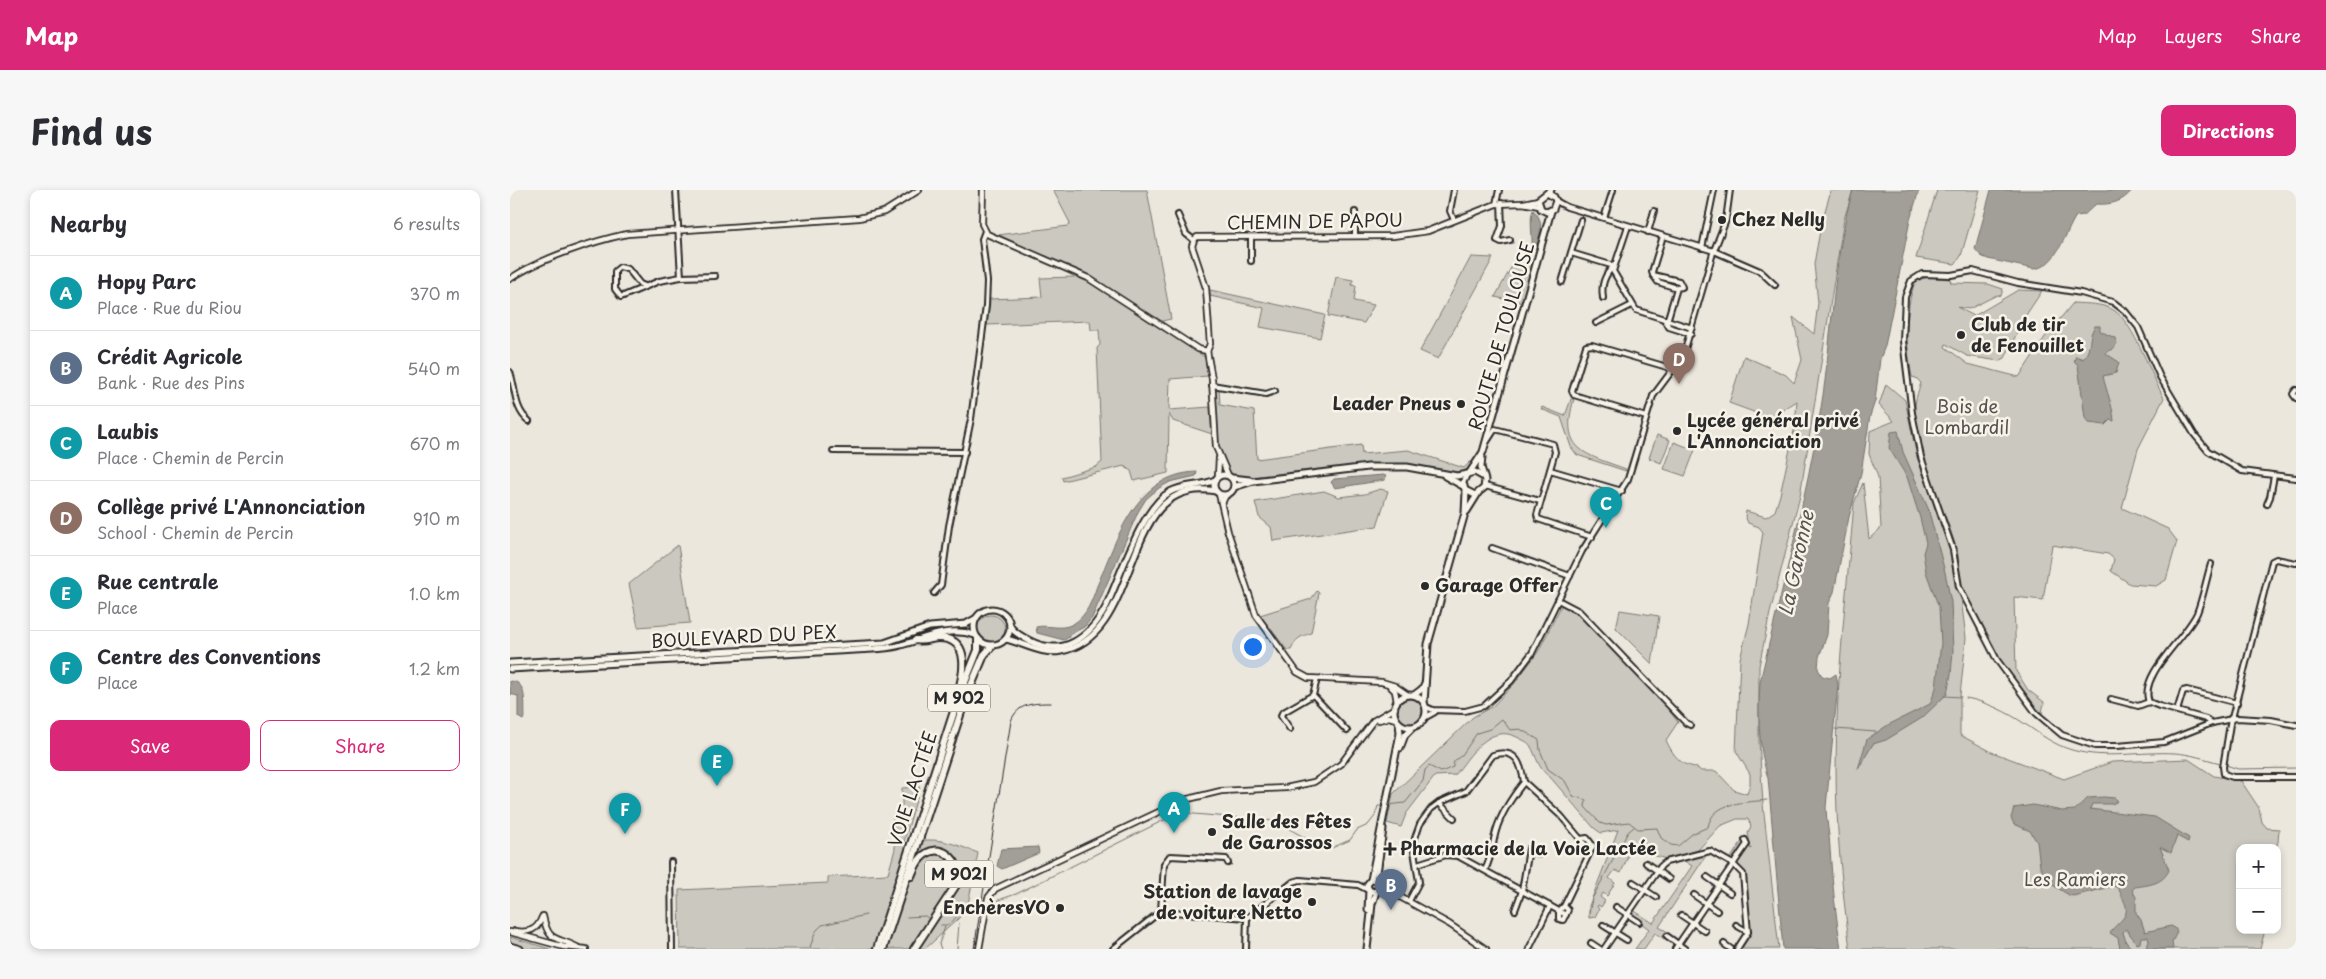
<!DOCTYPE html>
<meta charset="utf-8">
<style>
body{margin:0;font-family:"Playpen Sans",sans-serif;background:#f7f7f7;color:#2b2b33}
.controls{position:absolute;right:15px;bottom:15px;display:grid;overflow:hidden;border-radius:10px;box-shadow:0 2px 8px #0003}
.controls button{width:45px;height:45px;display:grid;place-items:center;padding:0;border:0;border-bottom:1px solid #e1e1e2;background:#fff;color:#2b2b33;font:25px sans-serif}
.you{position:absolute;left:742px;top:456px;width:18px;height:18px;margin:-12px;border:4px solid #fff;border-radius:50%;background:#1a73e8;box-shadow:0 0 0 8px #1a73e833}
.badge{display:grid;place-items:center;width:32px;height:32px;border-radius:50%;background:#db2777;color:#fff;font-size:16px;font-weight:700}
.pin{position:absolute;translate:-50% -41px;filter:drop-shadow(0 1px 2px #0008)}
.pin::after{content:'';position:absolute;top:26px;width:18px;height:15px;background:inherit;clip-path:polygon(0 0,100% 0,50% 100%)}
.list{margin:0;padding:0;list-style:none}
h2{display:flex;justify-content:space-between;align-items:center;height:65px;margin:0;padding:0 20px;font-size:21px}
h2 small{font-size:16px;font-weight:400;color:#7c7c81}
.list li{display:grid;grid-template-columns:32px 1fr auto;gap:15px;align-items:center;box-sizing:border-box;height:75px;padding:0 20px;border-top:1px solid #e1e1e2}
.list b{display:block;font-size:19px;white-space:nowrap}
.list p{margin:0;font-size:16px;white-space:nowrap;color:#7c7c81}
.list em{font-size:16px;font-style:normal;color:#7c7c81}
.actions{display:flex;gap:10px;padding:15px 20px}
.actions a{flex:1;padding:11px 0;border:1px solid #db2777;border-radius:10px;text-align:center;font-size:18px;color:#db2777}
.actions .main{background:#db2777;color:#fff}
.map{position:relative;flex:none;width:1786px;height:759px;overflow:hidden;border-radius:10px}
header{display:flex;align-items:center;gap:30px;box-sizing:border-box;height:70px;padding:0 25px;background:#db2777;color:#fff}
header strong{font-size:24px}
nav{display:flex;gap:28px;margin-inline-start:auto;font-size:18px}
.intro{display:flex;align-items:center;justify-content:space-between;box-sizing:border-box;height:120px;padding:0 30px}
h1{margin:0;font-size:35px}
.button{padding:12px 22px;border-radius:10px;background:#db2777;color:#fff;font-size:18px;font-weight:700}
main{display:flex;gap:30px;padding:0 30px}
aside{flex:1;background:#fff;border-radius:10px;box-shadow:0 2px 8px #0003}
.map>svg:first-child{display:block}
</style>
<header>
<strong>Map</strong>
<nav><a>Map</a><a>Layers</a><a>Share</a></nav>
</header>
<div class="intro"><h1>Find us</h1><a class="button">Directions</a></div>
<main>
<aside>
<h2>Nearby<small>6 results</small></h2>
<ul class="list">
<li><span class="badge" style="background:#0f9aa8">A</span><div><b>Hopy Parc</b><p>Place · Rue du Riou</p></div><em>370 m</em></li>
<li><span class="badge" style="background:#5c6f8a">B</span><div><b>Crédit Agricole</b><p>Bank · Rue des Pins</p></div><em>540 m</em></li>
<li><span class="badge" style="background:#0f9aa8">C</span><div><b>Laubis</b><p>Place · Chemin de Percin</p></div><em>670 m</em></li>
<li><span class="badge" style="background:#8d6e63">D</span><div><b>Collège privé L'Annonciation</b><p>School · Chemin de Percin</p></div><em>910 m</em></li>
<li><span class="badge" style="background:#0f9aa8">E</span><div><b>Rue centrale</b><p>Place</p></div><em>1.0 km</em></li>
<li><span class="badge" style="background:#0f9aa8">F</span><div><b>Centre des Conventions</b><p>Place</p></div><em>1.2 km</em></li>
</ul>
<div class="actions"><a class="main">Save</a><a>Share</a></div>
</aside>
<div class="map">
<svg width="1786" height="759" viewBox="0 0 1786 759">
<rect width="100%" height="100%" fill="#ebe7dd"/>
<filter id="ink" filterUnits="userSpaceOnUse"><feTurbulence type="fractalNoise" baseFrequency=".02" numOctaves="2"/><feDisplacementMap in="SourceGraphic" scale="10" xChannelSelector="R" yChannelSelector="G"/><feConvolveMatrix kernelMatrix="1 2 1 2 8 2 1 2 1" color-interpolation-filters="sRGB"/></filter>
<g filter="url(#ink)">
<g fill="#cbc8bf" stroke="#7b7a75">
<path d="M543,0H637L661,129L652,131L570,81L488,45L558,36L560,33Z"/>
<path d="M1321,0H1343L1334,29L1327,72L1290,306L1260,423L1249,476V551L1253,614L1269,759H1229L1240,743L1234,684L1233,680L1220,669L1232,651L1241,659L1238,643L1241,636L1238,629H1227L1210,636L1188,660L1160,670L1124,660L1120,661L1111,683L1105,680L1099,688L1105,693L1097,706L1093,703L1090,707L1095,711L1091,717L1088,715L1087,717L1089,719L1085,727L1079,728V716L1108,640L1091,643L1084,638L1040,587C1028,579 1027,567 1020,555C1017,551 1012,550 1007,547C979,533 960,566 945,585L925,586L896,624L891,637L877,633L883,604L963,527L983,516L1004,494L1028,462L1051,416L1055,415L1070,424L1146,504L1168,532L1156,550C1159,557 1165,568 1173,573C1179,577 1185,575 1191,581H1206L1224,600L1237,604L1240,594V584L1226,561L1230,469L1239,434L1253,342L1249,337L1238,333L1235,326L1236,321L1256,327L1265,321L1270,305L1285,236L1287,211L1260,228L1219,213L1234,166L1276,185L1284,193L1292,170L1283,127L1304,144L1308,113L1304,74L1311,35Z"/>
<path d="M1427,0H1470L1451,66L1445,74L1406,68Z"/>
<path d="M961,67L983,68L928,169L926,168L910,161Z"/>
<path d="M1004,70L1025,72L1013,113L985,107L1002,76Z"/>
<path d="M564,84L598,101L696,168L698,186L660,189L659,220L700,217L702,244L663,231L659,224L658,283L624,291L621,281L614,276L553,291L552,287L586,277L592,272L587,158L590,155L589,140H581L580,131L477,135L480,109L532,107L530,88L564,87Z"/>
<path d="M826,87L843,90L842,95L846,96L844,111L864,115L854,133L818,126Z"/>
<path d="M1417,87L1440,89L1441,93L1478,94L1493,99L1491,106L1487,105L1459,119L1447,117L1464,126L1508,100L1532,101L1514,128L1495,168L1489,171L1457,166L1436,154L1435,157L1458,174L1509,187L1535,147L1563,113C1576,114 1594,113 1605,121C1624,134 1642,187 1654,208L1628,259L1612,318L1658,339L1667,351L1656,390L1646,396L1620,394L1601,381L1604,369L1598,364L1542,355L1533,410L1504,407L1506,481L1518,500L1534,512L1532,523C1508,512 1459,419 1451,391C1448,380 1450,368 1446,357C1433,315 1408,267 1405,223C1404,213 1408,201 1411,193L1406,188L1402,187C1396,156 1394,122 1405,92Z"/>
<path d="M700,100L815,125L810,148L750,137L754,118L700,106Z"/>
<path d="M1376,194L1395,210L1407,267L1442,366L1451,408L1456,448L1450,506V545L1482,562L1554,589L1602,572L1678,569L1704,586L1731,591L1749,618L1752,632L1757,638L1769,639L1768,652L1766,658H1730V740H1755L1750,759H1340C1332,699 1326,639 1326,578C1326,489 1337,400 1344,313L1353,293L1359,349L1371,338L1368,287L1359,264L1360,241L1384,231L1369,215Z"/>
<path d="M709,198L710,215L744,221L747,269L851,255L852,264L898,260L954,278L960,272L965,273C952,292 926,277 908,276C852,272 795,281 739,287C734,287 727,287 723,285C704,276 706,221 705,202Z"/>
<path d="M1061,209H1064C1049,261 1075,264 1116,279V281L1067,265L1061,257L1051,227L1031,219L1032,217L1055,226Z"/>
<path d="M1147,245L1160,250L1151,273L1139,268Z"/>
<path d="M1164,252L1185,260L1175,286L1154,279Z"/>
<path d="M870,299L878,301L867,336L763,351L761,337L749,327L745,312L814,301L829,307L855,304Z"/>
<path d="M168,355L180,433L128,437L119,394Z"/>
<path d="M807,401L809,403L801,443C787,448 787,448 781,460H777L750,425L801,409Z"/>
<path d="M1110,420L1149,426L1142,474L1106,438Z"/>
<circle cx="481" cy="439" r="14"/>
<circle cx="900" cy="521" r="12"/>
<path d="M410,597L394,652C402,655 409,650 417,650C435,649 452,657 468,663L458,714L449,728L415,759H170L169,700L318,693V687L378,684L385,659L383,626L392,615V598Z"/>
<path d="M1197,664L1149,737L1158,742L1154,749L1145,743L1134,759H1125L1139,739L1120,725L1123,720L1143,733L1182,676L1173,670Z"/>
<path d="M0,747L40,759H1Z"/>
</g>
<g fill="#a29f98" stroke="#72716c">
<path d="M1343,0H1409L1400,30L1375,156L1370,169L1365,211L1360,226L1351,283L1339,327L1324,402L1319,413L1317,445L1309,467L1308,479L1312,486L1320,488L1326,484L1328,495L1316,617C1316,632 1320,645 1320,659C1322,693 1326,726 1331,759H1273L1258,588C1248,557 1248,525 1250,492C1271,401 1296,310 1311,218C1323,145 1322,71 1343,0Z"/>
<path d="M1481,0H1622C1613,12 1601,15 1586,14L1574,25L1566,26C1555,43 1547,76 1524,79L1478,69L1471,66L1465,59Z"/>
<path d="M1023,20C1036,32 1029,44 1026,59L1022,58C1023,47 1019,28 1023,20Z"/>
<path d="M1585,136H1590V141L1605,148L1607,153L1604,158L1595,163L1609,172L1606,183L1593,186C1596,201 1603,215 1604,231L1600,230L1595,235L1579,233L1575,228L1568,175L1564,171L1566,166L1573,169C1584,155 1576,150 1585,136Z"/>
<path d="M1388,241L1393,262L1418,318L1435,382L1441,412L1443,461L1441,484L1437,504L1412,528L1376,550L1363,554L1348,579L1357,549L1378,535L1420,514L1426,498L1431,453L1429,418L1416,382L1413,363L1416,353L1410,328L1397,287L1379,258L1381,242Z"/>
<path d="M687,282L686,286L660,292L649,298L636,309L628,322L582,428L574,437L559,445V447L554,450L527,443L526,437C539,434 550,441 563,434C577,426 582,410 587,396C607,349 625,284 687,282Z"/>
<path d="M873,285L876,286L875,290L825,298L821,292L824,289Z"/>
<path d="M0,491C18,491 14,515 15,528L13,530L8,527V506L0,504Z"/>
<path d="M1594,607L1605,608L1608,611L1602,614H1582L1580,619L1645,627L1679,648L1678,652L1667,646L1661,663L1650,657L1659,680C1653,694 1639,695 1625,697L1622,700L1626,707V723L1631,730L1635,742L1661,736L1665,738L1667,742L1662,752L1663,759H1635L1639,752L1638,747H1631L1630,753L1627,754L1616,739L1613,742L1616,752L1622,759H1610L1608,748L1600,743C1608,730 1623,727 1613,709C1610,703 1610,699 1604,696L1563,706L1559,705L1541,694L1530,677L1527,652L1520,641L1504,634L1501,628L1504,618L1523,615L1552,621L1565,620L1578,608Z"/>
<path d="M528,657L529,663L492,679L487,676L491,659Z"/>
</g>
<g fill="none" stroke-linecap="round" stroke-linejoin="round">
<g stroke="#72716c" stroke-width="1">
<path d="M1434,506L1451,507"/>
<path d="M1456,508C1475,511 1499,523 1515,534C1530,544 1544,555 1562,560C1596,570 1630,561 1665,563C1680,564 1695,569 1710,573"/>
<path d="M1325,539L1366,542"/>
<path d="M1716,575L1728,579L1786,578"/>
<path d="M878,615L895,613L913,591L915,580L919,576L931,582L943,577L944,571L952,565L967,543L980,539L992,529L1000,540L1010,539L1029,550L1030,560L1038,579L1055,591L1063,606L1076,610L1075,617L1090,633L1096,635L1119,632L1128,639L1147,638L1151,648L1161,655L1168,656L1182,644L1198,637C1203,610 1237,613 1257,610"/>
<path d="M480,713L506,704L672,621L684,624L765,631L817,660L840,650L847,640L858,635L865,626L868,616H873"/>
<path d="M1079,724L1082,709L1118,642L1124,637"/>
<path d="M397,727L415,726L418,728"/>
<path d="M431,735H439L449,724L459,719"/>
<path d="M300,757L306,741L312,735L356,725"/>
<path d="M431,759L429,754L435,737"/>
<path d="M447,759L449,733"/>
</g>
<defs>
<g id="minor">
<path d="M166,0L171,87"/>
<path d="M1046,11L1057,17L1204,61L1250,81L1265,95"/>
<path d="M991,13L992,36L987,50L991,52L1000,50"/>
<path d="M986,14L989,0"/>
<path d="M668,25L676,44L684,50"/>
<path d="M1094,28L1103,0"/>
<path d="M944,30L940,21L944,0"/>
<path d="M1118,36L1103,81L1126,120L1182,138"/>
<path d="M1138,42L1144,21"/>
<path d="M845,46V22"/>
<path d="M741,47V71"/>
<path d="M1192,58L1204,0"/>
<path d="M1061,63L1104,76"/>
<path d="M1143,85L1142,82L1153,46"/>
<path d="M1052,92L1071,30"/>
<path d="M135,96L130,94L118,79L110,77L105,81V99L111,107L149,91L171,87L205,86"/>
<path d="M1093,108C1091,96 1094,85 1104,76"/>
<path d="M1155,130L1158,128L1167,98L1172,97L1169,91L1143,85L1148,92L1167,98"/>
<path d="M1155,130L1159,137L1181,144"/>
<path d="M1086,133L1122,115"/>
<path d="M0,182C6,199 4,220 19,231"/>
<path d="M702,195L756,204L765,201"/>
<path d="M1786,200L1783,204L1786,208"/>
<path d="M1136,227L1064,205L1062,201L1076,156L1082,155L1157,177L1162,181"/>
<path d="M976,253L985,239L1043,254L1045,262L1027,325L1028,329L1082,347"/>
<path d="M323,261L455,262"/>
<path d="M1040,280L1112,301"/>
<path d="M1786,288L1732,281L1698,261L1684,244L1650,187L1628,137L1615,121L1603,112L1571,103L1508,93L1463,81L1441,85L1412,84L1401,91L1395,107L1393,151L1402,223L1411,267L1443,360L1449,397L1487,470L1526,523L1552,545L1585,556H1607L1654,552L1702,533L1727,528L1761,530L1786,535"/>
<path d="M975,296L1030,311"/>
<path d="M1757,314L1760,307L1764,286"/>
<path d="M982,358L1060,386"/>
<path d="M1701,374C1696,390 1693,408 1687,423C1676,448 1628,485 1639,512L1649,516L1696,529L1702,533"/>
<path d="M424,403L431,395L439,336L461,229L476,116L477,91L472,49L475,41"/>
<path d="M1048,410L1069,421L1176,533L1180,535"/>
<path d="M807,489L803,505L837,541"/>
<path d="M1601,509L1628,516L1639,512"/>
<path d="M916,517L923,520L955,521L974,516L1001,491L1022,463L1072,361L1118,289L1143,206L1173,166L1203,63L1216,30L1220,0"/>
<path d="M1667,521L1673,501L1677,500L1727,513"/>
<path d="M916,527L925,522"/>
<path d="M1721,528L1713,577L1714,584L1723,587H1786"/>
<path d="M1722,528L1762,371L1766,369L1786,373"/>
<path d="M780,539L771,526L772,523L803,505"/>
<path d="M1014,592L1051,626L1077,657L1078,663"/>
<path d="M929,613L944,628"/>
<path d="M161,672L162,759"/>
<path d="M1136,673L1159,689"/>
<path d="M907,674L936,665L948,666L1012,701L1005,720"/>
<path d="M1197,687L1220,703"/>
<path d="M1123,692L1146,707"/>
<path d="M1184,705L1207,721"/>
<path d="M899,711L909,692L904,661L905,648L910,634L921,619L929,613L956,601L983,565C1006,558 1011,573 1014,592C1002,607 991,623 986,641C982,655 982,667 975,680"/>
<path d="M1040,716L1056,725"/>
<path d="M1054,716L1058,720L1053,730L1049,729V721L1054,716L1083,656L1077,648L1070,649"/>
<path d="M1106,717L1129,732"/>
<path d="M651,721L654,674L660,666L716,669L718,673"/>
<path d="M1171,725L1195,741"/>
<path d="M1093,735L1117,750"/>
<path d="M1226,735L1238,742"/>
<path d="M1157,746L1175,759"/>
<path d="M1081,753L1090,759"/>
<path d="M1214,754L1221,759"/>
<path d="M603,759L651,721L737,728L783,692L790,690L848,695L858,700"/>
<path d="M736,759L737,728"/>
<path d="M1019,759L1040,716L1012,701L1019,659L1029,664"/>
<path d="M1094,759L1151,676L1156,672L1200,661L1223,674L1233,684L1238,742L1227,759"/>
<path d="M1165,759L1237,654L1235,650"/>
</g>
<g id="tertiary">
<path d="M473,0L472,34L477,44L578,88L688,159L697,161"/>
<path d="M1014,13L1028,10"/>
<path d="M0,89C29,69 83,51 117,44L349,28L374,22L409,0"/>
<path d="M697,161L700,154L696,98L682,56L684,50L687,47L883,46L918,41L986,14L1013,13L1029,16"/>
<path d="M697,161L702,189L706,257L718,285"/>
<path d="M708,286L709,268"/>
<path d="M709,304L718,342L746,425L787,482L798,488L872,492L885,496L898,505"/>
<path d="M712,313L716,305"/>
<path d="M880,496L885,501L887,512"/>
<path d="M869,530L879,527L886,529"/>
<path d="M870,693L883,703L939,734L976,759"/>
<path d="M33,726C39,754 46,746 67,757"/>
<path d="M5,741C18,743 27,741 32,727"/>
<path d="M0,742L54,757L76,759"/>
<path d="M469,759L478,708L485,699L674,610L711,601L776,598L804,592L831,574L863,531L885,518"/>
</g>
<g id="secondary">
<path d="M1037,3L1044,7L1046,11L1043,19L1037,22L1031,19L1028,10L1041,0"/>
<path d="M972,267L971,277L975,290L974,298L965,305L955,300L953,292L957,284L965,282L974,287"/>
<path d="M960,282L973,262L1041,21"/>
<circle cx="714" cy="295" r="10"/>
<path d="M935,286L953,296"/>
<path d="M722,288L740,290"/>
<path d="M724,297L743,291L858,277H897L947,286L957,284"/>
<path d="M957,321L967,305"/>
<circle cx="482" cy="437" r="18"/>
<path d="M500,436C504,443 511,446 518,450C553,469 580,447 596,417C610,387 632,317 660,302C674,294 690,297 705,290"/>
<path d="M496,449C514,453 532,465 551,461C636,446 607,283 706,301"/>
<path d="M0,473L374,453L420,437L456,434L465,429"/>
<path d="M0,479L363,459C373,458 382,458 391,455C417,448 438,436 465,445"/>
<circle cx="900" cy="521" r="16"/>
<path d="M904,505L912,499L915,493"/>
<path d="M914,513L918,454L955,323L956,302"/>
<path d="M890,558L895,545L902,538"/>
<path d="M861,690L890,543L889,533"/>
<path d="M869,692L865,689L860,691L857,695L859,700L864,702L870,698L867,684L873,639"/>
<path d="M858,720L859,700"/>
<path d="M0,756L10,759"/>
<path d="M857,759L862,714L866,702"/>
</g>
<g id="trunk">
<path d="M406,450C414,452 421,448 429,448C458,448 455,477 450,496"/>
<path d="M401,686C404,679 406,673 411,668C428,649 453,670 448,692L404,759"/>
<path d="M367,759L447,512L468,460V449"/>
<path d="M373,759L455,510L474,465L482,456"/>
</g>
</defs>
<use href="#minor" stroke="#2b2b2b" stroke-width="8"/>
<use href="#tertiary" stroke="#2b2b2b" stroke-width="8"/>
<use href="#secondary" stroke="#2b2b2b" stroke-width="9"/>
<use href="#trunk" stroke="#2b2b2b" stroke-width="10"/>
<use href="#minor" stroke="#f7f3e8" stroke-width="4"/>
<use href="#tertiary" stroke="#f7f3e8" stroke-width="4.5"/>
<use href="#secondary" stroke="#f7f3e8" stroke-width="5"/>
<use href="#trunk" stroke="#f7f3e8" stroke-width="6"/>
<path stroke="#2b2b2b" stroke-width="1" d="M464,759L501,531C508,513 524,513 541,513"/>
</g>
</g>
<g fill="#2b2b2b" stroke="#f7f3e8" stroke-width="2">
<circle cx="1212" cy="30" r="5"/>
<circle cx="1451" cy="145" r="5"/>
<circle cx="951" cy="214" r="5"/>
<circle cx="1167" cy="241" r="5"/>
<circle cx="915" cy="396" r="5"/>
<circle cx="702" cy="642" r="5"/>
<path d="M877.5 651.5h5v5h5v5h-5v5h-5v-5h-5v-5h5z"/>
<circle cx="802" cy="712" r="5"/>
<circle cx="550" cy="718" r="5"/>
</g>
<g text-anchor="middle" stroke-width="5" stroke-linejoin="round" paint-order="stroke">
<g fill="#f7f3e8" stroke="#686764" stroke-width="1">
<rect x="418" y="494.5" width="62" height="27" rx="4"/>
<rect x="415" y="670.5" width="68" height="27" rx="4"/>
</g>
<g font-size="16" font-weight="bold" fill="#2b2b2b">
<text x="449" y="514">M 902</text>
<text x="449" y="690">M 902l</text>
</g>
<g font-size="18" font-weight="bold" fill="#2b2b2b" stroke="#f7f3e8" text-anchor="start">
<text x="1222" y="36">Chez Nelly</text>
<text x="1461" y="141">Club de tir<tspan x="1461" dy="21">de Fenouillet</tspan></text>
<text x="941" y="220" text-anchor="end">Leader Pneus</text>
<text x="1177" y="237">Lycée général privé<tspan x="1177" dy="21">L'Annonciation</tspan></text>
<text x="925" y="402">Garage Offer</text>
<text x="712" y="638">Salle des Fêtes<tspan x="712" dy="21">de Garossos</tspan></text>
<text x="890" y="665">Pharmacie de la Voie Lactée</text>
<text x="792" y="708" text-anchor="end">Station de lavage<tspan x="792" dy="21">de voiture Netto</tspan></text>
<text x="540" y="724" text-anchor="end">EnchèresVO</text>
</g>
<g font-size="18" fill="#2b2b2b" stroke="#f7f3e8">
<text transform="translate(805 32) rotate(-1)" y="6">CHEMIN DE PAPOU</text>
<text transform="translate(992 146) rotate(-74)" y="6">ROUTE DE TOULOUSE</text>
<text transform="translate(234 447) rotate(-3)" y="6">BOULEVARD DU PEX</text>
<text transform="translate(403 599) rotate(-72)" y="6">VOIE LACTÉE</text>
</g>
<g font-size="18" fill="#535250" stroke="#f7f3e8">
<text x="1457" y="223">Bois de<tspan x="1457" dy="21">Lombardil</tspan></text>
<text x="1565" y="696">Les Ramiers</text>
</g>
<g font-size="19" font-style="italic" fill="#555451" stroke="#f7f3e8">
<text transform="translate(1286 373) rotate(-78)" y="7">La Garonne</text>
</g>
</g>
</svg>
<div class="controls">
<button>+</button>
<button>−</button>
</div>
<div class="you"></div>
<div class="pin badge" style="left:664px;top:643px;background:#0f9aa8">A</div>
<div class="pin badge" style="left:881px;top:720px;background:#5c6f8a">B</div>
<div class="pin badge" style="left:1096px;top:338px;background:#0f9aa8">C</div>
<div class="pin badge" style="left:1169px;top:194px;background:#8d6e63">D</div>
<div class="pin badge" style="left:207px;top:596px;background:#0f9aa8">E</div>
<div class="pin badge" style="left:115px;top:644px;background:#0f9aa8">F</div>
</div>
</main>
